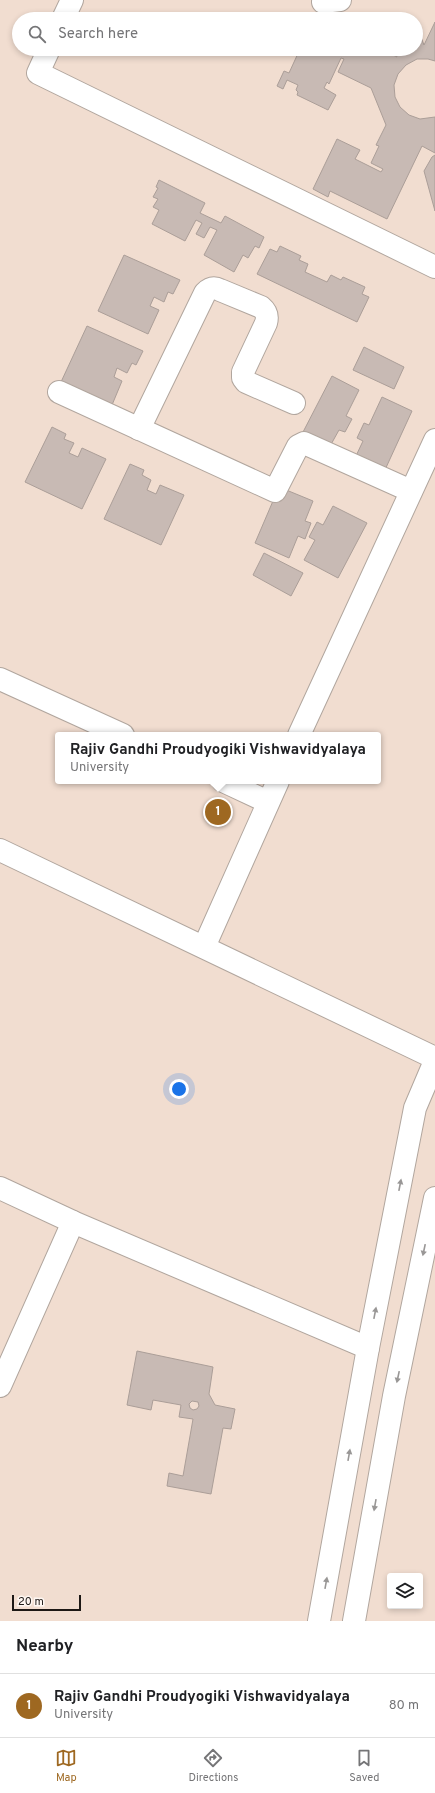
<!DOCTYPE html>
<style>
body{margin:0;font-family:Overpass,sans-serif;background:#f2f2f2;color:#202124}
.controls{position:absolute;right:12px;bottom:12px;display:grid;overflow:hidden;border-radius:4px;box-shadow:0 2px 6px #0003}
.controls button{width:36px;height:36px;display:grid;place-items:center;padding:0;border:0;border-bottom:1px solid #e0e0e0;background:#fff;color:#202124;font:20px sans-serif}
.scale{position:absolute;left:12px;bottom:10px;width:69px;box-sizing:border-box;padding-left:4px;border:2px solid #1d1815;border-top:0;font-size:11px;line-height:14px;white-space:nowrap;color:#1d1815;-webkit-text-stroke:3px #fef7f2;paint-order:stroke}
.you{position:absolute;left:179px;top:1089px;width:14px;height:14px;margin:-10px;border:3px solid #fff;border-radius:50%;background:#1a73e8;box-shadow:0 0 0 6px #1a73e833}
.badge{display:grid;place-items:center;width:26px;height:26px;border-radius:50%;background:#9e6821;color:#fff;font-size:13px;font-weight:700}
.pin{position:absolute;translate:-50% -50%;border:2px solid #fff;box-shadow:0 1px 4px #0006}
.popup{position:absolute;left:55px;top:732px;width:326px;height:52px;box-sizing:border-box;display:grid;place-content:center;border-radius:4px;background:#fff;filter:drop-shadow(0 1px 3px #0005);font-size:13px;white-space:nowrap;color:#757577}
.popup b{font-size:15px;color:#202124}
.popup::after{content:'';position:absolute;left:50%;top:100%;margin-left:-8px;border:8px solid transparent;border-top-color:#fff}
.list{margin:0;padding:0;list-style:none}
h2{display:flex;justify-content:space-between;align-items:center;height:52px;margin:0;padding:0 16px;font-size:17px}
h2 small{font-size:13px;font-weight:400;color:#757577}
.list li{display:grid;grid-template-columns:26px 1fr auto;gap:12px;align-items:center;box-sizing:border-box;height:64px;padding:0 16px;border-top:1px solid #e0e0e0}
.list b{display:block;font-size:15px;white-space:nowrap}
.list p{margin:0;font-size:13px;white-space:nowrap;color:#757577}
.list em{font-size:13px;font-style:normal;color:#757577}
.icon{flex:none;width:22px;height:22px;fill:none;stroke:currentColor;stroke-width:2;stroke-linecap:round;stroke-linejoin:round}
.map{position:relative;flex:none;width:435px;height:1621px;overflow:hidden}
.search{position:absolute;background:#fff;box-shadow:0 2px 6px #0003;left:12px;right:12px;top:12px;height:44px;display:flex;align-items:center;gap:10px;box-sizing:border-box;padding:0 14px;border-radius:22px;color:#757577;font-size:15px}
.sheet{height:116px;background:#fff}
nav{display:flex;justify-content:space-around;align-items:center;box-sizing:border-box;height:56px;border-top:1px solid #e0e0e0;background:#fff;font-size:11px;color:#757577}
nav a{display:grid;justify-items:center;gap:2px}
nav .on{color:#9e6821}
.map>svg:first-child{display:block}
</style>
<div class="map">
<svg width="435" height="1621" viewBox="0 0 435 1621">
<rect width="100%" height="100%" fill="#f5e8e0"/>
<path fill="#f1ddd0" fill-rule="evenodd" d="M0,0H435V1621H0ZM19,19H416V49H19ZM58,735H378V781H58ZM390,1576H420V1606H390Z"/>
<g fill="#c8bab4" stroke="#ab9e98" fill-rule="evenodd">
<path d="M435,22V61L428,59H417L406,65L398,74L394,85L395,97L400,107L409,115L420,119L435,117V153L422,146L387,219L330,191L328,197L313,189L337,139L360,150L355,159L381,172L383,169L371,163L379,146L376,145L386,125L371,88L338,72L344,59L341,58L329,84L327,82L324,88L336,95L328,110L297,95L298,92L296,90L298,85L287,80L283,89L277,86L284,71L289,73L300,49H381L397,57L394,49H416V24L424,45Z"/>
<path d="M435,155V211L424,171L432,157Z"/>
<path d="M159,180L205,203L200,213L221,223L225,216L264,237L259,248L255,246L248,258L243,255L234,272L204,255L217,230L210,227L204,238L196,234L202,223L196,220L185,241L152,224L159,210L153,207L158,199L153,197L158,188L156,187Z"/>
<path d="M280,246L301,256L299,260L308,264L305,272L327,282L331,275L341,280L343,277L365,287L362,294L369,297L357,322L257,274L270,249L277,252Z"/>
<path d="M124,255L180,280L173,294L168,292L164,302L154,297L150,306L159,310L148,334L98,311Z"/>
<path d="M87,326L143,351L136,365L132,363L127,373L117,368L114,377L122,381L112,405L61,382Z"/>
<path d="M364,347L404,367L394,389L353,370Z"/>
<path d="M332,376L359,390L346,416L352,419L345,432L339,430L329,448L302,434Z"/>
<path d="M382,397L412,411L384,472L355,458L363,441L357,438L364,423L369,425Z"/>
<path d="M52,427L66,434L64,439L74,443L69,453L78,457L82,448L106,459L82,509L25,482Z"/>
<path d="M130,464L144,470L142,475L151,480L147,490L156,494L160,485L184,495L161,545L104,519Z"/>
<path d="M279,487L313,501L305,521L311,523L305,539L298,536L289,558L255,543Z"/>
<path d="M333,506L367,523L338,578L304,560L315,540L309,537L317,522L323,525Z"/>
<path d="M264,553L303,573L291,596L253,575Z"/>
<path d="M137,1351L213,1367L209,1394L215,1405L235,1409L231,1429L223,1428L211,1494L167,1486L169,1473L183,1476L193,1419L179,1417L181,1405L153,1400L151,1410L127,1405ZM192,1401L198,1402L199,1406L197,1409L193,1410L190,1408L189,1404Z"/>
</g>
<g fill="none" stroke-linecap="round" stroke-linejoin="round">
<defs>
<g id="minor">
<path d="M323,2L340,0"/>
<path d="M63,19L72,0"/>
<path d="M49,49L38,73L435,267"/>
<path d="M59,392L275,491L298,446L304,443L411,491"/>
<path d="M139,429L205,293C210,288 214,287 220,290L261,307C267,312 268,316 266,323L243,372V378L246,382L294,403"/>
<path d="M0,679L123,735"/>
<path d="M299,735L435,440"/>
<path d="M223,781L268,802"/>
<path d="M0,850L435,1058"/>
<path d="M204,947L278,781"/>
<path d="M0,1188L73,1222L368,1348"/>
<path d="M0,1386L73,1222"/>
<path d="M319,1621L368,1348L415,1108L435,1061"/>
<path d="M354,1621L394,1396L435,1198"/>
</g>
</defs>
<use href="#minor" stroke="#b1a69e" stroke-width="24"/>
<use href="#minor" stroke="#fff" stroke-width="22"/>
</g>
<defs><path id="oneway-solid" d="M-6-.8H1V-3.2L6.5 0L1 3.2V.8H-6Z"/></defs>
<g fill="#999796">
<use href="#oneway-solid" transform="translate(400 1185) rotate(-79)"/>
<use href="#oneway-solid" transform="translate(424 1250) rotate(102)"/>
<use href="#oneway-solid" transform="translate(375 1313) rotate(-79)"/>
<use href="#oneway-solid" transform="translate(398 1377) rotate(102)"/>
<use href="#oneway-solid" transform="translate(349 1455) rotate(-80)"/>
<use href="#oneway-solid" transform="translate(375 1505) rotate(100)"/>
<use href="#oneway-solid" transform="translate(326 1583) rotate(-80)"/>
</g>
</svg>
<div class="controls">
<button><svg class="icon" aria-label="layers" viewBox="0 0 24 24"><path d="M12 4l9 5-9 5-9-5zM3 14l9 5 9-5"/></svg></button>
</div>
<div class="scale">20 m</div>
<div class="you"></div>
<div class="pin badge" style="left:218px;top:812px">1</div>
<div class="popup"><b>Rajiv Gandhi Proudyogiki Vishwavidyalaya</b>University</div>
<div class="search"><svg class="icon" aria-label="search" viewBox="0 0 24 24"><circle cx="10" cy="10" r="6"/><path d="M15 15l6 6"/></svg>Search here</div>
</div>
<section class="sheet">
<h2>Nearby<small></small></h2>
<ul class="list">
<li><span class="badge">1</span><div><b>Rajiv Gandhi Proudyogiki Vishwavidyalaya</b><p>University</p></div><em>80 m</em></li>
</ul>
</section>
<nav>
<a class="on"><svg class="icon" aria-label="map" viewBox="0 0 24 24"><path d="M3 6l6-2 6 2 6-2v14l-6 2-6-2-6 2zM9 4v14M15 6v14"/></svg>Map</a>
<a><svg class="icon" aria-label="directions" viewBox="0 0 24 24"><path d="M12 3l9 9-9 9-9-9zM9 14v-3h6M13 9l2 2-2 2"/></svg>Directions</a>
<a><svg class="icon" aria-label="saved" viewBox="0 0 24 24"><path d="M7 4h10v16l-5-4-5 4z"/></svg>Saved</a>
</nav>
